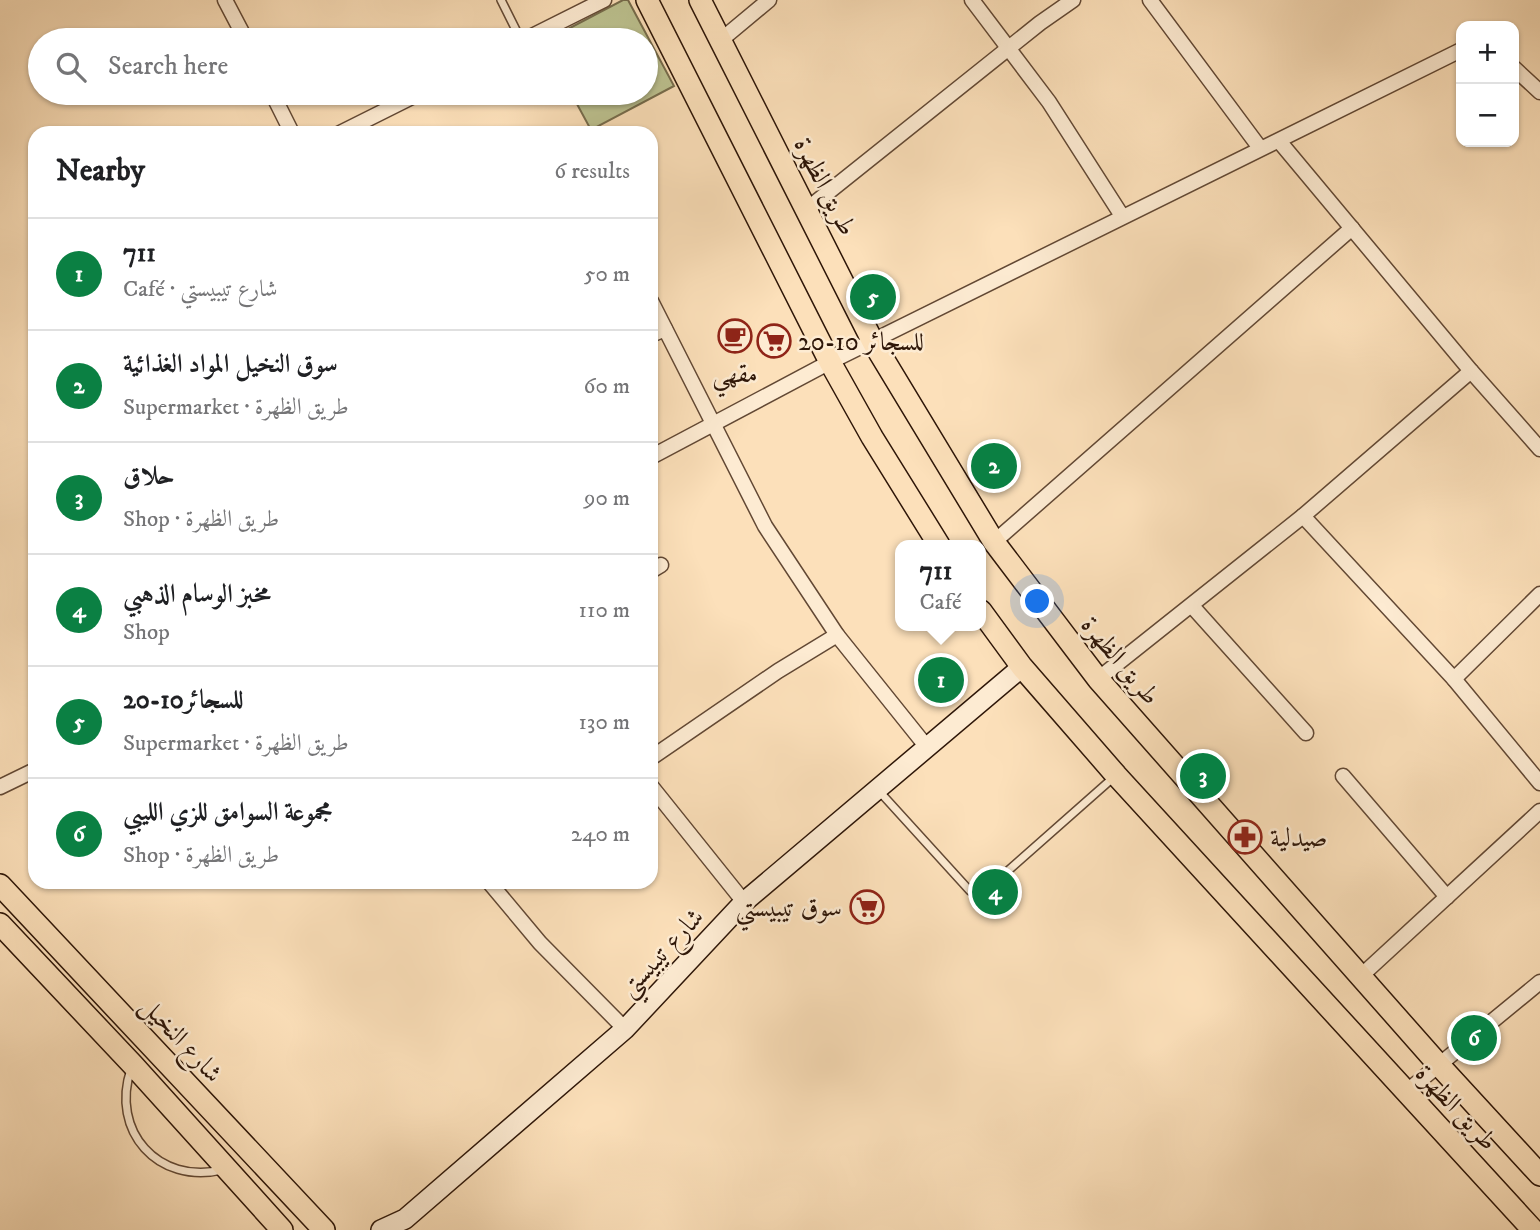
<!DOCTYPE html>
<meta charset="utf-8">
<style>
body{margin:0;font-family:"IM FELL DW Pica",Amiri,serif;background:#f2f2f2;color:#202124}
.controls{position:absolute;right:21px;top:21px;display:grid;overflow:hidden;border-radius:14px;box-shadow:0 2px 5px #0004}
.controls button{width:63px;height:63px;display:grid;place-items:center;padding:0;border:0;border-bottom:2px solid #e0e0e0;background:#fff;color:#202124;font:35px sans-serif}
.you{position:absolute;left:1038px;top:602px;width:24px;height:24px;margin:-18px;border:5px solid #fff;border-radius:50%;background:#1a73e8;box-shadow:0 0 0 10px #1a73e833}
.badge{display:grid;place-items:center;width:46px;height:46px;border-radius:50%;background:#0b8043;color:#fff;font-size:23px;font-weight:700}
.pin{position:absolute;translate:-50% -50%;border:4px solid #fff;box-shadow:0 2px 7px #0006}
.popup{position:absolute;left:895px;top:540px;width:91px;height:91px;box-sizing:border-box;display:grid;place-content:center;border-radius:14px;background:#fff;filter:drop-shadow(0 2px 5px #0005);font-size:23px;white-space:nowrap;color:#757577}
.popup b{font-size:26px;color:#202124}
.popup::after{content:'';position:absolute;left:50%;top:100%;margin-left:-14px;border:14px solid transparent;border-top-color:#fff}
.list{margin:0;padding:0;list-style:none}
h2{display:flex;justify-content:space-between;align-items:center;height:91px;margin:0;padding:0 28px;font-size:30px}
h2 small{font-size:23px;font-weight:400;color:#757577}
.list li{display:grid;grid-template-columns:46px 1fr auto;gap:21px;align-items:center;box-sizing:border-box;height:112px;padding:0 28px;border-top:2px solid #e0e0e0}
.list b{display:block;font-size:26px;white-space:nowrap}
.list p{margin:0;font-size:23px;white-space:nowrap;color:#757577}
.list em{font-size:23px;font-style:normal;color:#757577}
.icon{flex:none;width:38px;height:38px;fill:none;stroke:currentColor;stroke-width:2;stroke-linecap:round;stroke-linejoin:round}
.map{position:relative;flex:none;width:1540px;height:1230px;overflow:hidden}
.search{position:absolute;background:#fff;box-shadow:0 2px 5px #0004;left:28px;top:28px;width:630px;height:77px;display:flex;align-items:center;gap:18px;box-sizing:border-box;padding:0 24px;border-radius:38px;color:#757577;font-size:26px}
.panel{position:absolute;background:#fff;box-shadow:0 2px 5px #0004;left:28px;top:126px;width:630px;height:763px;border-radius:21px}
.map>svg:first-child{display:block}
</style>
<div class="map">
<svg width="1540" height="1230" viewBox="0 0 1540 1230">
<rect width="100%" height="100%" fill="#fce0ba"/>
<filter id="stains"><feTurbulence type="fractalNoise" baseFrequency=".00286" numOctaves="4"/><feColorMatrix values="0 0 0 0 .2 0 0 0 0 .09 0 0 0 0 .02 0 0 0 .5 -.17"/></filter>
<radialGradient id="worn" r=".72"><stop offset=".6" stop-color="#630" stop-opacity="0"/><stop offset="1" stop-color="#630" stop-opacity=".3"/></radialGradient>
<path fill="#bdc391" stroke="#766c4c" stroke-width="2" d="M623,0H628L674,86L591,130L571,93H646V40H547Z"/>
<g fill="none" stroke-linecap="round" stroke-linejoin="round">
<defs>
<g id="lane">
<path d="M501,0L521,40"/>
<path d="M879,791L970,891L978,894L985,891L1114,777"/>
<path d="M131,1069C110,1131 158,1185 222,1170"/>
</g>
<g id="street">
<path d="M225,0L246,40"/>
<path d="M972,0L1049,102L1122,216"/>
<path d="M1150,0L1260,148"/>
<path d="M524,40L604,0"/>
<path d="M721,40L769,0"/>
<path d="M1514,68L1540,92"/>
<path d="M272,93L292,133"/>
<path d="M340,133L420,93"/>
<path d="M1279,141L1471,371L1540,449"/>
<path d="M806,210L1040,23L1073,0"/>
<path d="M651,301L765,526L837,635L926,746"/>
<path d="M651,335L665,329"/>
<path d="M651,457L830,362L1461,50"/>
<path d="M1303,516L1454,679L1540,783"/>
<path d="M994,542L1352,228"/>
<path d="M651,571L661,565"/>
<path d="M1192,606L1306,733"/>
<path d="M1098,679L1303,516L1471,371"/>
<path d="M1454,679L1540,594"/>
<path d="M651,758L778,671L837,635"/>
<path d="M1343,776L1447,897"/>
<path d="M651,786L744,902"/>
<path d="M0,787L35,770"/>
<path d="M489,882L540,943L625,1029"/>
<path d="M1361,976L1540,811"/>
<path d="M1406,1092L1540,982"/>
</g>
<path id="secondary" d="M381,1230L405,1219L625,1029L744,902L1022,667"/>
<g id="primary">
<path d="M647,0L830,362L872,437L939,545"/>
<path d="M700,0L873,342L994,542L1098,679L1438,1064L1540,1175"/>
<path d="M981,611L1022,667L1116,775L1533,1230"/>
<path d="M0,885L324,1230"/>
<path d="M0,924L133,1065L282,1230"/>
</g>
</defs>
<use href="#lane" stroke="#624834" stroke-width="10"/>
<use href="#street" stroke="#624834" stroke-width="17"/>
<use href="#secondary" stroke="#2e1608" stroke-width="22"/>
<use href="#primary" stroke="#2e1608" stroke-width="24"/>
<use href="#lane" stroke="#fdebd2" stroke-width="7"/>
<use href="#street" stroke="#fdebd2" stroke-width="14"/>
<use href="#secondary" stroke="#fdebd2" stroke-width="19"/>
<use href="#primary" stroke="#fce0ba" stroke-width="21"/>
</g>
<defs>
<symbol id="cafe-ring" viewBox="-11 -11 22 22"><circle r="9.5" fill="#fdebd2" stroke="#8f2418" stroke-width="1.5"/><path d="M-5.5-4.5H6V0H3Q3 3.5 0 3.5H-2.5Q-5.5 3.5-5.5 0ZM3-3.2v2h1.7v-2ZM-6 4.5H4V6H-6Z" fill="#8f2418"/></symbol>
<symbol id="supermarket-ring" viewBox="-11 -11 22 22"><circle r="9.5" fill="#fdebd2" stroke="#8f2418" stroke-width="1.5"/><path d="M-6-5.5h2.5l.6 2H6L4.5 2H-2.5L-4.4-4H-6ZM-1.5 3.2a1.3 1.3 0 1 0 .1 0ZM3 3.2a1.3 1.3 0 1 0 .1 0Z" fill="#8f2418"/></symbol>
<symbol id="pharmacy-ring" viewBox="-11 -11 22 22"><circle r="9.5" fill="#fdebd2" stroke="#8f2418" stroke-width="1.5"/><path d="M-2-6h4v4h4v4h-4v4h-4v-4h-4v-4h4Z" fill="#8f2418"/></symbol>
</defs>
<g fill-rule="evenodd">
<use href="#cafe-ring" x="716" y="317" width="38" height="38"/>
<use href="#supermarket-ring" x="755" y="322" width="38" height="38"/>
<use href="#pharmacy-ring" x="1226" y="818" width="38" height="38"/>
<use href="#supermarket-ring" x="848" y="888" width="38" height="38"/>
</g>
<g text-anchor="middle" stroke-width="5" stroke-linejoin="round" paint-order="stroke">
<g font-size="26" fill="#2e1608" stroke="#fdebd2">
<text transform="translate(826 186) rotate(63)" y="9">طريق الظهرة</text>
<text transform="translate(1121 660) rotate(50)" y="9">طريق الظهرة</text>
<text transform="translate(661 952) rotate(-47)" y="9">شارع تيبيستي</text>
<text transform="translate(182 1039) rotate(47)" y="9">شارع النخيل</text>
<text transform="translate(1457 1107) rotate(47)" y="9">طريق الظهرة</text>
</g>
<g font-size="26" fill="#2e1608" stroke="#fdebd2" text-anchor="start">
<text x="798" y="350">20-10 للسجائر</text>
<text x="735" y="382" text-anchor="middle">مقهي</text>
<text x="1270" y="846">صيدلية</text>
<text x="842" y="916" text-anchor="end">سوق تيبيستي</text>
</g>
</g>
<rect width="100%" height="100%" filter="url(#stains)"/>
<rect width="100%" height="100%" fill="url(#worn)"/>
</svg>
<div class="controls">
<button>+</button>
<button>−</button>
</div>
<div class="you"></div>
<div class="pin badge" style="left:941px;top:680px">1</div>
<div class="popup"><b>711</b>Café</div>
<div class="pin badge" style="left:994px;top:466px">2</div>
<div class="pin badge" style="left:1203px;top:776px">3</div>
<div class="pin badge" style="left:995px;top:892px">4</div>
<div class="pin badge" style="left:873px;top:297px">5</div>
<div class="pin badge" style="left:1474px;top:1038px">6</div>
<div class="search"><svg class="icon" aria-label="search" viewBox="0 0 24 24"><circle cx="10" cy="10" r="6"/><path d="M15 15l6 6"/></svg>Search here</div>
<section class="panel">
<h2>Nearby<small>6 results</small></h2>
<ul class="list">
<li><span class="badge">1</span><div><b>711</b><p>Café · شارع تيبيستي</p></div><em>50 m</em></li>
<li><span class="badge">2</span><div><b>سوق النخيل المواد الغذائية</b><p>Supermarket · طريق الظهرة</p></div><em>60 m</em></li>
<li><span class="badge">3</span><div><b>حلاق</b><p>Shop · طريق الظهرة</p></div><em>90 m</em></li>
<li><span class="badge">4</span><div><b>مخبز الوسام الذهبي</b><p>Shop</p></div><em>110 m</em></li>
<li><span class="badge">5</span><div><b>20-10للسجائر</b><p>Supermarket · طريق الظهرة</p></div><em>130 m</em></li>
<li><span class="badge">6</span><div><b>مجموعة السوامق للزي الليبي</b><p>Shop · طريق الظهرة</p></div><em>240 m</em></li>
</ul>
</section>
</div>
